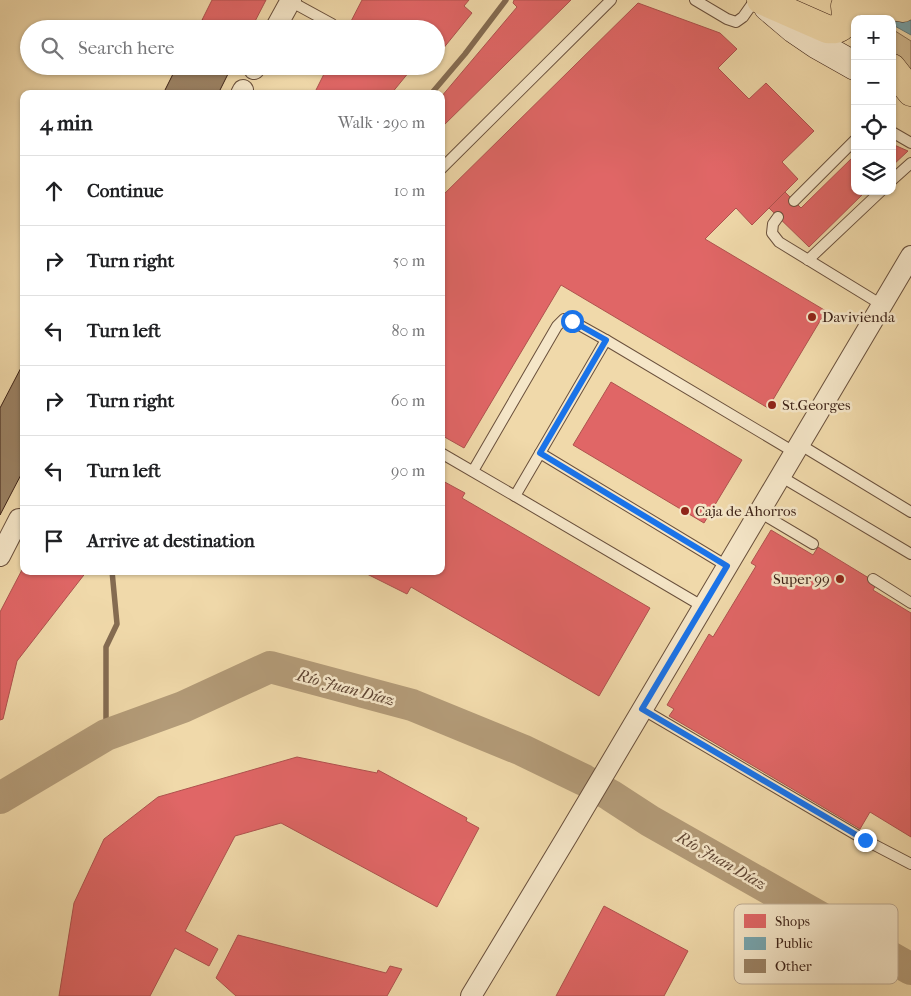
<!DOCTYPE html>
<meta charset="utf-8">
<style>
body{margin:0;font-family:"IM FELL French Canon",serif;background:#f6f6f6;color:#202124}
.controls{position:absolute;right:15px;top:15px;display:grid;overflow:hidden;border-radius:10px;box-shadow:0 1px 4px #0004}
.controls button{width:45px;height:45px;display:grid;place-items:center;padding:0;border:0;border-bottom:1px solid #e0e0e0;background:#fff;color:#202124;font:25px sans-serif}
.stop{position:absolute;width:15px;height:15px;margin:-11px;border:4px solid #1a73e8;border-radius:50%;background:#fff}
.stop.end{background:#1a73e8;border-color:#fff;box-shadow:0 1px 5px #0008}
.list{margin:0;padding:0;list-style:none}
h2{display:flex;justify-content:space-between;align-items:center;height:65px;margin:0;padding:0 20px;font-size:21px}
h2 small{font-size:16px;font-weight:400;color:#757577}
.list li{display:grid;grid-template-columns:32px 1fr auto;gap:15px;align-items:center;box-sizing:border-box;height:70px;padding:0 20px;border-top:1px solid #e0e0e0}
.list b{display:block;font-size:19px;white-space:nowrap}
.list em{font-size:16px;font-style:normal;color:#757577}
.icon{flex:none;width:28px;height:28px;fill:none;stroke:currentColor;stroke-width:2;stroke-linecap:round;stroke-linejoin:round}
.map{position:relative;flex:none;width:911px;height:996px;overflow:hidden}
.search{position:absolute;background:#fff;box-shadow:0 1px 4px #0004;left:20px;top:20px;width:425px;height:55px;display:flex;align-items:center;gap:12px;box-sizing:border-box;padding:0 18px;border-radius:28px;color:#757577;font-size:19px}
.panel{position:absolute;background:#fff;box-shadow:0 1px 4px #0004;left:20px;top:90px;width:425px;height:485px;border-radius:10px}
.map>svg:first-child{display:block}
</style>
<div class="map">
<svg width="911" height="996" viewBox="0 0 911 996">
<rect width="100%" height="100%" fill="#f0d9aa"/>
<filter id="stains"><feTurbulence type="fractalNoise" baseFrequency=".004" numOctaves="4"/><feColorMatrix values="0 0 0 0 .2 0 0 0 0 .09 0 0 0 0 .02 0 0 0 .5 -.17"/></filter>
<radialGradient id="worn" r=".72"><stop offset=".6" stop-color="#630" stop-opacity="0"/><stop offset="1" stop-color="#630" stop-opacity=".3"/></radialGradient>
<path fill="#d2ba91" stroke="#886e54" d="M892,29L911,41V73C889,58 892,54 892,29Z"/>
<g fill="#e06666" stroke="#af524e">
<path d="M212,0H266L251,29H219L202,20Z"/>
<path d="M362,0H469L464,6L472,13L442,50L436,45V29H347Z"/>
<path d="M514,0H571L441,128V97L517,7L513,3Z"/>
<path d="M638,3L720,33L737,49L718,68L749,99L766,83L814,131L782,162L798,179L752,225L736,208L705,239L826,311L768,408L561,285L464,448L441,435V197Z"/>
<path d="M328,66H414L391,94H314Z"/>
<path d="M892,144L908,151L892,166Z"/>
<path d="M855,155V191H866L809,247L769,208L785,192L801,208Z"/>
<path d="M611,382L742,460L704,523L573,445Z"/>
<path d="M441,480L465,493L462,498L650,608L599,696L411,587L407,594L361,571H441Z"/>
<path d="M771,530L813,555L818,547L877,583L873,590L911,613V837L870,812L860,829L669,716L674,709L667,705L709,634L713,637L756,566L751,563Z"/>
<path d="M24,566V571H87L17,661L3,719L0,720V612Z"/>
<path d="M297,757L377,773L378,770L467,818L466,821L479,828L437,907L281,823L235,836L185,931L218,949L209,966L175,948L150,996H59L74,903L104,839L158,797Z"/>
<path d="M604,906L688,951L664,996H556Z"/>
<path d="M238,935L386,973L390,966L402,969L387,996H236L216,978Z"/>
</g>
<path fill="#76a5af" stroke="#657e81" d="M908,0H911V35L893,25Z"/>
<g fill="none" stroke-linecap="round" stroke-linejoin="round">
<g stroke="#846b51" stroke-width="5.5">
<path d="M431,94L465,54L506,0"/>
<path d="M106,735V647L117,624L112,571"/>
</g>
<path stroke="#b39b78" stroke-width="32" d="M0,798L106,735L183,707L270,667L412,705L522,750L584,780L610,795L650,821L911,969"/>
</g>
<g fill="#9a8163" stroke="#3d2217">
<path d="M202,20L219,29H197Z"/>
<path d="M177,66H232L218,94H163Z"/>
<path d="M24,362V469L0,515V408Z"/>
</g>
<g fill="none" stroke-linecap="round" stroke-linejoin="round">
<defs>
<g id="lane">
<path d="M695,0L727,19L736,22L743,17L755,0"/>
<path d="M290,1L332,24"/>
<path d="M892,132L911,143"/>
<path d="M441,169L611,0"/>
<path d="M892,180L911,163"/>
<path d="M794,201L855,140"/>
<path d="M778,217L773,224L772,233L779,242L882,305"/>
<path d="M808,260L881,191"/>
<path d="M799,444L911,512"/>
<path d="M441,453L515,496L702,606"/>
<path d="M540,453L727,566"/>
<path d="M473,471L557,326L564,319L572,321L606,340L794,452"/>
<path d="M780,476L911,554"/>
<path d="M515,496L606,340"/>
<path d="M759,512L813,544"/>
<path d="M873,579L911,603"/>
<path d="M642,709L865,840L911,864"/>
</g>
<g id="street">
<path d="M275,29L291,0"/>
<path d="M254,69L255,66"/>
<path d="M241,94L243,90"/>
<path d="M0,556L19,519"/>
<path d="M471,996L568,835L911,256"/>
</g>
<path id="secondary" d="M768,7L794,29L816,44L855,66"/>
<g id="primary">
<path d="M761,0L827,29C845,31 847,21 845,6"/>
<path d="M851,0L903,8"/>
<path d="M892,68L911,92"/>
</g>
</defs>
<use href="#lane" stroke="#6a503c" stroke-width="12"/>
<use href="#street" stroke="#6a503c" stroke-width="22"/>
<use href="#secondary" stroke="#3d2217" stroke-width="29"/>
<use href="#primary" stroke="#3d2217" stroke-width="29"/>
<use href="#lane" stroke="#f5e6c8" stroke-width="10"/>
<use href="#street" stroke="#f5e6c8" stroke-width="20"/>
<use href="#secondary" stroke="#f5e6c8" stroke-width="28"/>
<use href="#primary" stroke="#f0d9aa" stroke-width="28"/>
</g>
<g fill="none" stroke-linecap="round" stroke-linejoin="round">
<path stroke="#1a73e8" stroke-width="6" d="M572,321L606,340L540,453L727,566L642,709L865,840"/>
</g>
<g fill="#8f2418" stroke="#f5e6c8" stroke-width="2">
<circle cx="812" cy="317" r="5"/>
<circle cx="772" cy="405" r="5"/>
<circle cx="685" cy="511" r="5"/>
<circle cx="840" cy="579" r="5"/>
</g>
<g text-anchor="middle" stroke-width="5" stroke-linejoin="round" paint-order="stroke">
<g font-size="15" fill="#3d2217" stroke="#f5e6c8" text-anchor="start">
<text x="822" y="322">Davivienda</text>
<text x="782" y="410">St.Georges</text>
<text x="695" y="516">Caja de Ahorros</text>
<text x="830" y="584" text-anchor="end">Super 99</text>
</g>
<g font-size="16" font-style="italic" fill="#604634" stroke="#f5e6c8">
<text transform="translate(346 687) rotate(15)" y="6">Río Juan Díaz</text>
<text transform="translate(722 860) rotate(30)" y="6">Río Juan Díaz</text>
</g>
</g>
<rect x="734" y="904" width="164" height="80" rx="8" fill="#f5e6c8" stroke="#beab93" stroke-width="1"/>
<rect x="744" y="914" width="22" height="14" fill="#e06666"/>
<rect x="744" y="937" width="22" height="13" fill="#76a5af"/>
<rect x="744" y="959" width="22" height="14" fill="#9a8163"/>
<g font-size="14" fill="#3d2217">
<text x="775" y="926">Shops</text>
<text x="775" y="948">Public</text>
<text x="775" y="971">Other</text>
</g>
<rect width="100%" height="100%" filter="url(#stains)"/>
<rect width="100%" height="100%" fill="url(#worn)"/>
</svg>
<div class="controls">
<button>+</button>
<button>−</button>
<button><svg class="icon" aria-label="locate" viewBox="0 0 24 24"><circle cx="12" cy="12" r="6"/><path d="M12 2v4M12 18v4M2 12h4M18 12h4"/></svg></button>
<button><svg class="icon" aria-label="layers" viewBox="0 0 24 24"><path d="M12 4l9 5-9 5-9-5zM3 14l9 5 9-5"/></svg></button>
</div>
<div class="stop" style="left:572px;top:321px"></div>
<div class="stop end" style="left:865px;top:840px"></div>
<div class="search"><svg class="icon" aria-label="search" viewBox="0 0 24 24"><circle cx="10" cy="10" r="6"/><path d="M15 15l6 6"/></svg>Search here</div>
<section class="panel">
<h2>4 min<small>Walk · 290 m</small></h2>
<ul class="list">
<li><svg class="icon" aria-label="ahead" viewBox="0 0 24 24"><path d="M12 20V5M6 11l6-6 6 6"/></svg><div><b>Continue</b></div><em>10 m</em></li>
<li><svg class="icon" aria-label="right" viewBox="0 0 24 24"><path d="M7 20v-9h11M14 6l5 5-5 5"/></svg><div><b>Turn right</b></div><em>50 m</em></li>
<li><svg class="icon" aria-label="left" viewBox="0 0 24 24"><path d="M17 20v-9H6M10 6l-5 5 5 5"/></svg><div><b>Turn left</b></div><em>80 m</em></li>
<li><svg class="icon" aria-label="right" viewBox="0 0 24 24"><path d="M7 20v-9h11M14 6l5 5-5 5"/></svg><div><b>Turn right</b></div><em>60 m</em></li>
<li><svg class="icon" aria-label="left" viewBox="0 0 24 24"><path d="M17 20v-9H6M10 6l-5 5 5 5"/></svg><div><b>Turn left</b></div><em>90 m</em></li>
<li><svg class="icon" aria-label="arrive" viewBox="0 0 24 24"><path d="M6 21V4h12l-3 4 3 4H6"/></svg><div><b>Arrive at destination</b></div></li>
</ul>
</section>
</div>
